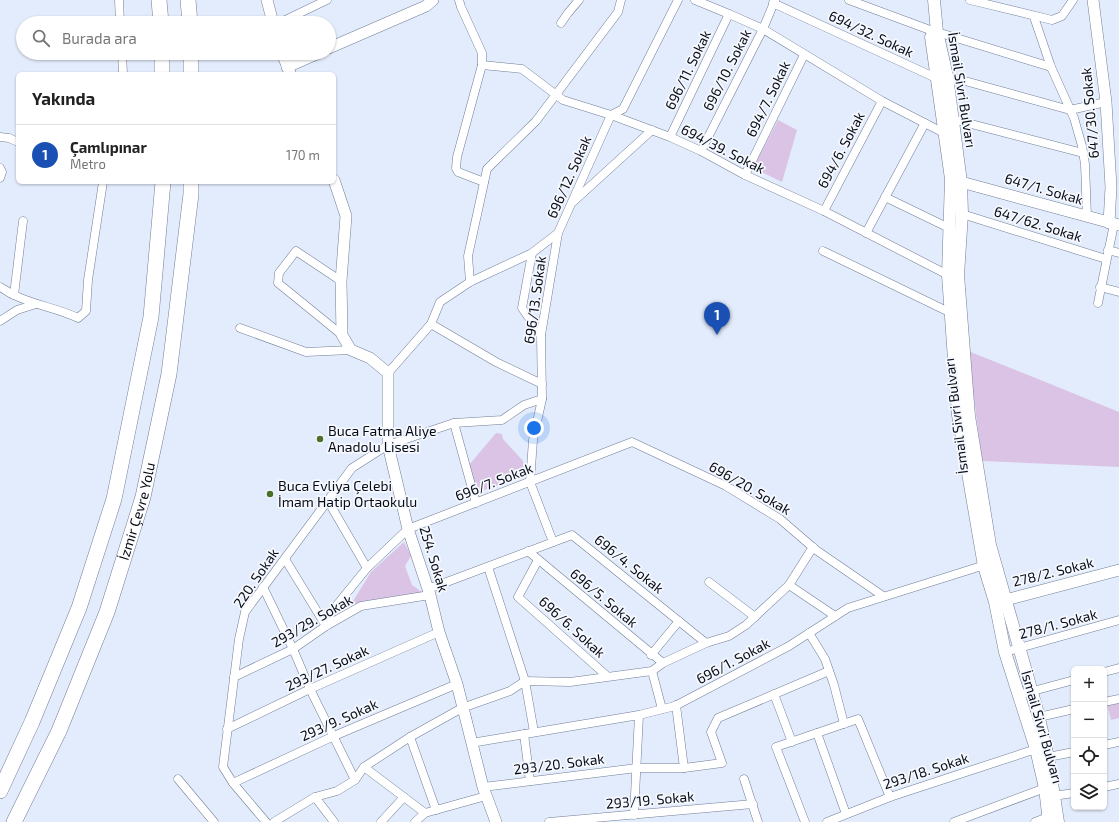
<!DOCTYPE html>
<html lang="tr">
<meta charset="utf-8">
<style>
body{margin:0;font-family:"Exo 2",sans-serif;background:#f6f6f6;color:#222}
.controls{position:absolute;right:12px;bottom:12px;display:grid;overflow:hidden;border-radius:6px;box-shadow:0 1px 3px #0004}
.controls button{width:36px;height:36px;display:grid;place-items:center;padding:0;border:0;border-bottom:1px solid #e0e0e0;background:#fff;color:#222;font:20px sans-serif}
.you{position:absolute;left:534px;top:428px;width:14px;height:14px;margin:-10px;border:3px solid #fff;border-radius:50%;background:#1a73e8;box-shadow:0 0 0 6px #1a73e833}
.badge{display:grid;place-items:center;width:26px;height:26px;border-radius:50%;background:#4c7029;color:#fff;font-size:13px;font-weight:700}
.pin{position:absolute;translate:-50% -33px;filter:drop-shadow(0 1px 2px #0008)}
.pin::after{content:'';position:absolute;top:21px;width:14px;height:12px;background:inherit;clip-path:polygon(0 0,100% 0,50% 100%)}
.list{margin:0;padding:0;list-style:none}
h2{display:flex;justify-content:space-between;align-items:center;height:52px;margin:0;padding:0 16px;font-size:17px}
h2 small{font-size:13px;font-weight:400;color:#767676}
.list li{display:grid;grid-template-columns:26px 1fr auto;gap:12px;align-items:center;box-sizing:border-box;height:60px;padding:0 16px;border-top:1px solid #e0e0e0}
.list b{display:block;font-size:15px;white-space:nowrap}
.list p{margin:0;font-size:13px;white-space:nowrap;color:#767676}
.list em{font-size:13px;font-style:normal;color:#767676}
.icon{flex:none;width:22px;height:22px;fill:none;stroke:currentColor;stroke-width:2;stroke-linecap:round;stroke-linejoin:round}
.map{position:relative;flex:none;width:1119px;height:822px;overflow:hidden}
.search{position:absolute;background:#fff;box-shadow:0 1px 3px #0004;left:16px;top:16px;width:320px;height:44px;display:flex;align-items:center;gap:10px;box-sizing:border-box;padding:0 14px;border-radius:22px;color:#767676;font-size:15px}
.panel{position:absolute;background:#fff;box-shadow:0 1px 3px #0004;left:16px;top:72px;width:320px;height:112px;border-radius:6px}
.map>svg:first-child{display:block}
</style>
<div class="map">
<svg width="1119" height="822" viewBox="0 0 1119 822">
<rect width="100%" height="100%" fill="#e3ecfc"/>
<g fill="#dac3e4">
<path d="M778,120L797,130L782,182L753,168Z"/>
<path d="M968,351L1043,381L1119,412V467L982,461Z"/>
<path d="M496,433L502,434L503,439L523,461L525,476L478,492L469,465Z"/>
<path d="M404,542L411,556L405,566L412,585L422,592L350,606L371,572Z"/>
<path d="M1119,701V718L1111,720L1107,704Z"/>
</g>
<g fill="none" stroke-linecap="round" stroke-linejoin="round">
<defs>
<g id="minor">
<path d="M119,0L120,23"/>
<path d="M459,0L461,7L482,53V65L457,157L456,168L458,172L484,182"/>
<path d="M695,0L729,14L763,29L882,101L944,133"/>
<path d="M849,0L930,30"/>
<path d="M970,0L1052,20L1062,16L1073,0"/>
<path d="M773,3L936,78"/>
<path d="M1034,17L1051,67L1074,118L1082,146L1085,164L1087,217"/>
<path d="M279,23L327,0"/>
<path d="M561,23L568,13L579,0"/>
<path d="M937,32L1051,67"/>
<path d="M122,53L123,74"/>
<path d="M482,65L522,69L563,100L611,115L670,137L701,151L745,175L824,211L948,275"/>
<path d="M947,76L1070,110L1106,102"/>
<path d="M952,119L1083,153"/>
<path d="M0,137L9,138L18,142"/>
<path d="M670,137L729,14"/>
<path d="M701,151L763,29L775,0"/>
<path d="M0,168L2,172L0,178"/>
<path d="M745,175L804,55"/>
<path d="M885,197L949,228"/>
<path d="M574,201L652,130"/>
<path d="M824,211L882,101"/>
<path d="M962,214L1106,259"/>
<path d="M866,233L925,123"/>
<path d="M1108,250L1119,253"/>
<path d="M823,251L951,313"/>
<path d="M532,253L522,308L541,335"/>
<path d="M341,281L296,251L279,273L278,283L342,335"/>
<path d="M470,282L468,256L487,169L536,121L618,12L621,0"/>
<path d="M0,287C4,289 9,293 14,295C34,305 57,308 78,318L86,311L88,280L103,182"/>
<path d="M1100,287L1119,292"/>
<path d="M14,295L23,221"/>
<path d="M1098,303L1114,224"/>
<path d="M0,321L17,310L36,304"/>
<path d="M431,324L496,362L542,384"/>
<path d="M240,328L306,352L351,350"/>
<path d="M388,373L431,324L440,302L470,282L532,253L558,233L611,115L623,109L678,0"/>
<path d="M542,399L533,440L530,482L553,542"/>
<path d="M454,423L476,503"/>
<path d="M328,501L367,568"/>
<path d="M528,551L663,663"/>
<path d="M285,559L326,626"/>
<path d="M538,560L518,597L607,676"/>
<path d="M488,567L525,681L534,732"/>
<path d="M709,582L755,617"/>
<path d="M789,585L835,616"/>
<path d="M263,587L293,649L310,689L355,780"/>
<path d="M428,589L572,535L706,643"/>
<path d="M326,626L332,611L367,568L408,529L632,442L726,486L780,519L816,550L883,596"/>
<path d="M809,633L825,659L834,685L844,724"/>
<path d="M1005,652L1119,620"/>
<path d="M651,655L679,621"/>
<path d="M652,671L662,709"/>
<path d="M1104,672L1119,668"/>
<path d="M234,677L293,649L326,626L361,606L430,595"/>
<path d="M774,694L792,742"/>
<path d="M1018,695L1074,680"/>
<path d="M1104,702L1119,699"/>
<path d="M676,705L684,768"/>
<path d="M1039,717L1074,709"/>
<path d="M227,729L310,689L439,632"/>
<path d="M817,733L846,814"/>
<path d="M524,734L530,781"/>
<path d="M410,737L436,810"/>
<path d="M471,743L639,715L675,706L789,646L848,608L988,564"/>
<path d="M1104,745L1119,742"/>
<path d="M1048,757L1074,752"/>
<path d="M364,767L410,737L462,708L510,691L525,681L570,682L652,671L663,663L706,643L729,636L746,625L789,585L813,547"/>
<path d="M178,779L214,822"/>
<path d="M744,779L758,822"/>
<path d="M233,783L334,736L457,684"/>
<path d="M483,787L637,768H684L722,763L711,732L718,718L829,671"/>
<path d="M1104,787L1119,784"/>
<path d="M1053,796L1074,793"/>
<path d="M315,797L334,822"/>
<path d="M634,815L639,715"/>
<path d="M266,822L233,783L223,767L239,639L245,612L352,468L388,445L454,423L502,420L524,405L542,399L541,335L558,233"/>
<path d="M274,822L315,797L337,791L355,780L364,767L425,813"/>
<path d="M381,822L404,797"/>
<path d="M415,822L425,813L486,796"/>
<path d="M549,822L753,804"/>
<path d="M805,822L776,747L858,719L890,797"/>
<path d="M827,822L890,797L1036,749"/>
<path d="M954,822L1045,788"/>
<path d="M1035,822L1048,817"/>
</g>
<g id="tertiary">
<path d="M267,0L273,23"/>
<path d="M1093,0L1106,102L1111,187L1109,223"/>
<path d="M329,48L426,6L433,0"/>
<path d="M282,53L290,73"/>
<path d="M287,67L319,53"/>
<path d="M334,180L346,216L341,281L342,335L351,350L370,358L388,373V445L408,529L430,595L439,632L457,684L483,787L496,822"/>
<path d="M961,182L1119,225"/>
<path d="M998,602L1119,570"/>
</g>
<g id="secondary">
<path d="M934,0L937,32L947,76L961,182L962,214L958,275L969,416L990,545L1037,710L1048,757L1058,822"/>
<path d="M931,37L951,179L948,275L958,415L984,566L995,602L1005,652L1036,749L1045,788L1049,822"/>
</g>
<g id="motorway">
<path d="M159,0L161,23"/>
<path d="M188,0L190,23"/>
<path d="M162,53V74"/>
<path d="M191,53V74"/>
<path d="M0,791L32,722L79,608L114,499L151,317L163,182"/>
<path id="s1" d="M14,822L59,731L107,612L143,497L169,374L191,194V182"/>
</g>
</defs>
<use href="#minor" stroke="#717e97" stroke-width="9"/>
<use href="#tertiary" stroke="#717e97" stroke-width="12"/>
<use href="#secondary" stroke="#717e97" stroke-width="13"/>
<use href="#motorway" stroke="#717e97" stroke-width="16"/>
<use href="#minor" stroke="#fff" stroke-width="8"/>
<use href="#tertiary" stroke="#fff" stroke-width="11"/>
<use href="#secondary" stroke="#fff" stroke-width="12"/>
<use href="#motorway" stroke="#fff" stroke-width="15"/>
</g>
<g fill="#4c7029" stroke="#f5f8fe" stroke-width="1.5">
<circle cx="320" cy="439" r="4"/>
<circle cx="270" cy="494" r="4"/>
</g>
<g text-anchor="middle" stroke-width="3.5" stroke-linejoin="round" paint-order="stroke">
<g font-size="14" fill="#070b14" stroke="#f5f8fe">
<text transform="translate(871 34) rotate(25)" y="5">694/32. Sokak</text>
<text transform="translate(688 70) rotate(-64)" y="5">696/11. Sokak</text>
<text transform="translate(727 70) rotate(-63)" y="5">696/10. Sokak</text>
<text transform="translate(962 90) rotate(81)" y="5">İsmail Sivri Bulvarı</text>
<text transform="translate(768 99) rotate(-64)" y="5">694/7. Sokak</text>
<text transform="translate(1090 113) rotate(-95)" y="5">647/30. Sokak</text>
<text transform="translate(723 149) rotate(27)" y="5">694/39. Sokak</text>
<text transform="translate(841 150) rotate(-62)" y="5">694/6. Sokak</text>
<text transform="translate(569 177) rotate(-66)" y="5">696/12. Sokak</text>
<text transform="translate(1044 189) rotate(16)" y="5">647/1. Sokak</text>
<text transform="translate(1038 224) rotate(17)" y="5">647/62. Sokak</text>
<text transform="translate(535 300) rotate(-82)" y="5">696/13. Sokak</text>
<text transform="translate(956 416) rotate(-97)" y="5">İsmail Sivri Bulvarı</text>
<text transform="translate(494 482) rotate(-21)" y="5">696/7. Sokak</text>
<text transform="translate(750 488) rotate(30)" y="5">696/20. Sokak</text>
<text dy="5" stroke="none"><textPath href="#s1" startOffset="335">İzmir Çevre Yolu</textPath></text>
<text transform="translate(434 559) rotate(73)" y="5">254. Sokak</text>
<text transform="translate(629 564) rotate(39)" y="5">696/4. Sokak</text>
<text transform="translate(1053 572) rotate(-14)" y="5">278/2. Sokak</text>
<text transform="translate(256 578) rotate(-56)" y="5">220. Sokak</text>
<text transform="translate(604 598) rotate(40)" y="5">696/5. Sokak</text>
<text transform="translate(312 621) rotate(-30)" y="5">293/29. Sokak</text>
<text transform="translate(1058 624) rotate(-15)" y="5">278/1. Sokak</text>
<text transform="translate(572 627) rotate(42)" y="5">696/6. Sokak</text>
<text transform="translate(733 661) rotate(-28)" y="5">696/1. Sokak</text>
<text transform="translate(327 668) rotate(-25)" y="5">293/27. Sokak</text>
<text transform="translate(339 720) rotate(-24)" y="5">293/9. Sokak</text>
<text transform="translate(1042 727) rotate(74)" y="5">İsmail Sivri Bulvarı</text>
<text transform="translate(559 764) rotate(-7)" y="5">293/20. Sokak</text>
<text transform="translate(926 771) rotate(-18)" y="5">293/18. Sokak</text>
<text transform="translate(650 800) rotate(-5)" y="5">293/19. Sokak</text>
</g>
<g font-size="14" fill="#070b14" stroke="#f5f8fe" text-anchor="start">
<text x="328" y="436">Buca Fatma Aliye<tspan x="328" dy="16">Anadolu Lisesi</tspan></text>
<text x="278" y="491">Buca Evliya Çelebi<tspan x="278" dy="16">İmam Hatip Ortaokulu</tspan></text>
</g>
</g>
</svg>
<div class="controls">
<button>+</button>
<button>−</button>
<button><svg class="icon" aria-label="locate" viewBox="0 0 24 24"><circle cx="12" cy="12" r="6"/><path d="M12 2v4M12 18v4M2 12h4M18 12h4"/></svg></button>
<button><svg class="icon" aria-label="layers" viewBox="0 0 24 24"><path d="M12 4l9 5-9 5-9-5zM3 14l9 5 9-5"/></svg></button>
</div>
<div class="you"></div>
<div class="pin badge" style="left:717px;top:335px;background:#1a4fb4">1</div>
<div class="search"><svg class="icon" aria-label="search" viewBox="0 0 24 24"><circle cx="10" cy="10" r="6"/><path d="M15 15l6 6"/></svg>Burada ara</div>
<section class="panel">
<h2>Yakında<small></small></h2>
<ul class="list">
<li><span class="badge" style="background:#1a4fb4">1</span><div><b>Çamlıpınar</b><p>Metro</p></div><em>170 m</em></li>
</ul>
</section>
</div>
